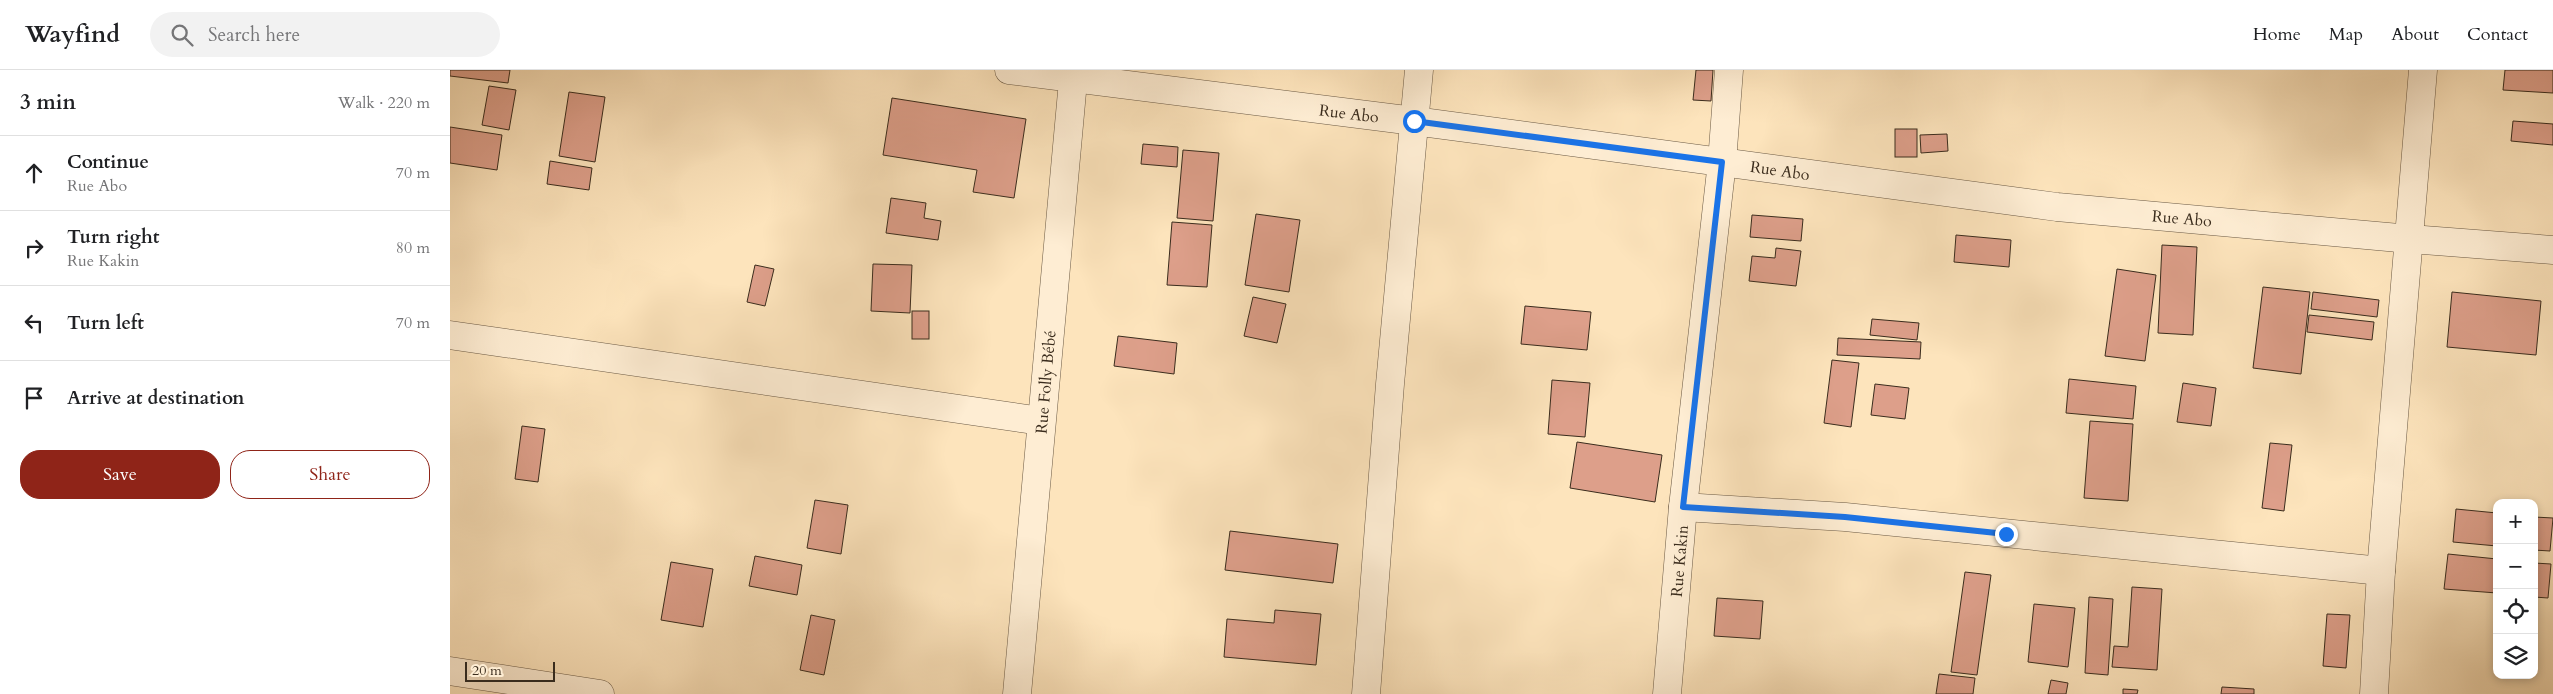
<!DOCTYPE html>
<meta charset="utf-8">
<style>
body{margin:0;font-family:Cardo,serif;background:#f2f2f2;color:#202124}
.controls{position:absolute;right:15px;bottom:15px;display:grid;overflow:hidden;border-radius:10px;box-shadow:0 2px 8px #0003}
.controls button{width:45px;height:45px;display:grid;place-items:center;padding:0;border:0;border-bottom:1px solid #e0e0e0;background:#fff;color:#202124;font:25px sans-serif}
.scale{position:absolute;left:15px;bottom:12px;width:90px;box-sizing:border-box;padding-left:5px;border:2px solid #3a2c1d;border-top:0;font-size:14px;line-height:18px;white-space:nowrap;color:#3a2c1d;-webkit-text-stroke:4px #feedd3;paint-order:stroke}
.stop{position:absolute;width:15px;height:15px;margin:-11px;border:4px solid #1a73e8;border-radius:50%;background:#fff}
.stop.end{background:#1a73e8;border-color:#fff;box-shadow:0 1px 5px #0008}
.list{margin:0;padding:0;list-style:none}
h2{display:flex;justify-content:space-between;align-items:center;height:65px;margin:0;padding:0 20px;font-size:21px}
h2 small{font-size:16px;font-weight:400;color:#757577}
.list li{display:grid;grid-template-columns:32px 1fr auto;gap:15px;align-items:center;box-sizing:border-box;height:75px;padding:0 20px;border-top:1px solid #e0e0e0}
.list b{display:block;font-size:19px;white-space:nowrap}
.list p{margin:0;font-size:16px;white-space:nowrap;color:#757577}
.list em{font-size:16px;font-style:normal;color:#757577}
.actions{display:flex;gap:10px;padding:15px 20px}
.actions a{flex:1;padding:11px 0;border:1px solid #8f2418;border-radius:20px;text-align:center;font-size:18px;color:#8f2418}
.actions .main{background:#8f2418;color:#fff}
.icon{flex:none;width:28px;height:28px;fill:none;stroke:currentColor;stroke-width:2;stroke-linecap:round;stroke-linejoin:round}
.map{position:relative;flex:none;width:2103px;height:624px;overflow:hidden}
header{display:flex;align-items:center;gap:30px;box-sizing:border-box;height:70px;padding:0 25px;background:#fff;border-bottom:1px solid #e0e0e0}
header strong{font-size:24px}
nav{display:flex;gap:28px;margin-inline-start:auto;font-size:18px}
.search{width:350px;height:45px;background:#f2f2f2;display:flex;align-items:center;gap:12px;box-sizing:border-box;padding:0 18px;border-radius:28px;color:#757577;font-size:19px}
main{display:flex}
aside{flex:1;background:#fff}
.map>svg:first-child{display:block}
</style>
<header>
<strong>Wayfind</strong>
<div class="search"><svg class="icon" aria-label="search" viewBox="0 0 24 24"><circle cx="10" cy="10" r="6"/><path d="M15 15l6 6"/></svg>Search here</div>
<nav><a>Home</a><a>Map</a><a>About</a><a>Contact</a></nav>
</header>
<main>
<aside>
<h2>3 min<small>Walk · 220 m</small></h2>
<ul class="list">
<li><svg class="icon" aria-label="ahead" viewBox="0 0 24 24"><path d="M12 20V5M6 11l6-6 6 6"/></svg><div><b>Continue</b><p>Rue Abo</p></div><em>70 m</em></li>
<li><svg class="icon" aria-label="right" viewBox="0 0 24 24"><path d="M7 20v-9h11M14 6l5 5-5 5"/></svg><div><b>Turn right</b><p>Rue Kakin</p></div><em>80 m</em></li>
<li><svg class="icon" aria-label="left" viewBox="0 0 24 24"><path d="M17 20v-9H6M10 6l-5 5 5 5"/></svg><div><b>Turn left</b></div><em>70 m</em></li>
<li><svg class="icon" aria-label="arrive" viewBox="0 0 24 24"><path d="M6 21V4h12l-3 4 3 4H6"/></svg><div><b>Arrive at destination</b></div></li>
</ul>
<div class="actions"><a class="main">Save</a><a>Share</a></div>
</aside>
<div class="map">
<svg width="2103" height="624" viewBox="0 0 2103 624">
<rect width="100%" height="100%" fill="#fde4bc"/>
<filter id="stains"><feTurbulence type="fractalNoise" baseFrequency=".004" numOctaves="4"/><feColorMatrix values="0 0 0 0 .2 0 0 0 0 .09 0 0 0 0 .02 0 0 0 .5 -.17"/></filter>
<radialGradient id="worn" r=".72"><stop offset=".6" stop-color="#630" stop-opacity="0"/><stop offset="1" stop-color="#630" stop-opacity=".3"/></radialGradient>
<g fill="#dd9f8a" stroke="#3a2c1d">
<path d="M0,0H60L58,13L0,6Z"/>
<path d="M1246,0H1263L1261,31L1243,30Z"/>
<path d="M2055,0H2103V23L2053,20Z"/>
<path d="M39,16L66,20L59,60L32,55Z"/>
<path d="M119,22L155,27L145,92L109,86Z"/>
<path d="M442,28L576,49L564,128L523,122L527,100L433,85Z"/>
<path d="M2063,51L2103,54V75L2061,71Z"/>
<path d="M0,57L52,65L47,100L0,93Z"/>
<rect x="1445" y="59" width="22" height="28"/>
<path d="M1497,64L1498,81L1471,83L1470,65Z"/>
<path d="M693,74L728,77L727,97L691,94Z"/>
<path d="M733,80L769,83L763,151L727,148Z"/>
<path d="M100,91L142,98L139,120L97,114Z"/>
<path d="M441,128L476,133L474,148L491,151L488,170L436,163Z"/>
<path d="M806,144L850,150L839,222L795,215Z"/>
<path d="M1302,145L1353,149L1351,171L1300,167Z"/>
<path d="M722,152L762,155L757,217L717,215Z"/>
<path d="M1506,165L1561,170L1559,197L1504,192Z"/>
<path d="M1712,175L1747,177L1743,265L1708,263Z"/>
<path d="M1326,178L1351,181L1346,216L1299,211L1302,186L1325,188Z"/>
<path d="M423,194L462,195L460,243L421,241Z"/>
<path d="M305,195L324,199L315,236L297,232Z"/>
<path d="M1667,199L1706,205L1695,291L1655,286Z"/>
<path d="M1813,217L1860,222L1851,304L1803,298Z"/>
<path d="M1863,222L1929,230L1927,247L1861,239Z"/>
<path d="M2002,222L2091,231L2086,285L1997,277Z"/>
<path d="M803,227L836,234L827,273L794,266Z"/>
<path d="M1075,236L1141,242L1137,280L1071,274Z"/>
<rect x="462" y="241" width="17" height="28"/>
<path d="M1859,245L1924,252L1922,270L1857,262Z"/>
<path d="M1422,249L1469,253L1467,270L1420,265Z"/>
<path d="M668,266L727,273L724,304L664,296Z"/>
<path d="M1388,268L1471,272L1470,289L1387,285Z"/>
<path d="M1382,290L1409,293L1401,357L1374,353Z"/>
<path d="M1619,309L1686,316L1683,349L1616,343Z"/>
<path d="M1102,310L1140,313L1135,367L1098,364Z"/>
<path d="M1733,313L1766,318L1761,356L1727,352Z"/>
<path d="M1425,314L1459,318L1455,349L1421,345Z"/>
<path d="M1640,351L1683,354L1678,431L1634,428Z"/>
<path d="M72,356L95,359L88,412L65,409Z"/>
<path d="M1127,372L1212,385L1205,432L1120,418Z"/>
<path d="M1820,373L1842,375L1834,441L1812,438Z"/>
<path d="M365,430L398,435L391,484L357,478Z"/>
<path d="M2006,439L2047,443V476L2003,472Z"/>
<path d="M2084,447L2103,448L2100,481L2084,480Z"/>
<path d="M780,461L888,474L883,513L775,500Z"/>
<path d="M1998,484L2047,489V523L1994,519Z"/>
<path d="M305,486L352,495L347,525L299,516Z"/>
<path d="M221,492L263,499L253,557L211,550Z"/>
<path d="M2084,493L2101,494L2098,528L2084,527Z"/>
<path d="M1515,502L1541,505L1527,605L1501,602Z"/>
<path d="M1682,517L1712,519L1707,600L1662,597L1664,576L1678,577Z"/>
<path d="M1639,527L1663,529L1658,605L1635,603Z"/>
<path d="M1267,528L1313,531L1310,569L1264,566Z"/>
<path d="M1584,534L1625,538L1618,597L1578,592Z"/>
<path d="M825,540L871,544L866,595L774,587L777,549L824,553Z"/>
<path d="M1877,544L1900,545L1896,598L1873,596Z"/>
<path d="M361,545L385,550L374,605L350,600Z"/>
<path d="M1489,604L1525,608L1523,624H1486Z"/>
<path d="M1601,610L1618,613L1616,624H1598Z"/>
<path d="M1772,617L1804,619V624H1771Z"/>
<path d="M1673,619L1688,620L1687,624H1673Z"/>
</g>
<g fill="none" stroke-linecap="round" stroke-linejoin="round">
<defs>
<g id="minor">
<path d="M559,0L964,51L1607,137L1960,169L2103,180"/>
<path d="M0,265L591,351"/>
<path d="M1233,437L1395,447L1931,501"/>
<path d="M0,601L150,624"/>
<path d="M567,624L624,0"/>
<path d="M916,624L940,314L969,0"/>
<path d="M1217,624L1233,437L1272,92L1279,0"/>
<path d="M1924,624L1931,501L1973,0"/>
</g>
</defs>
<use href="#minor" stroke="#6b5a45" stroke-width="29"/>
<use href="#minor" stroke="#feedd3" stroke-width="28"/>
</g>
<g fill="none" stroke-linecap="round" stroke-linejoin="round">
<path stroke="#1a73e8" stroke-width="6" d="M964,51L1272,92L1233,437L1395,447L1556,464"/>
</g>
<g text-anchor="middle" stroke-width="5" stroke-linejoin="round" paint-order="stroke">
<g font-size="16" fill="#3a2c1d" stroke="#feedd3">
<text transform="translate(899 43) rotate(7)" y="6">Rue Abo</text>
<text transform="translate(1330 100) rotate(8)" y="6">Rue Abo</text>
<text transform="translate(1732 148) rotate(5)" y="6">Rue Abo</text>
<text transform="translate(595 312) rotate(-85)" y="6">Rue Folly Bébé</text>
<text transform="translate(1229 491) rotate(-85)" y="6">Rue Kakin</text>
</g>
</g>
<rect width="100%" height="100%" filter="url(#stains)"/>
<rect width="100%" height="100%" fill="url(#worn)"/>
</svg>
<div class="controls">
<button>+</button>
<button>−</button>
<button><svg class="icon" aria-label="locate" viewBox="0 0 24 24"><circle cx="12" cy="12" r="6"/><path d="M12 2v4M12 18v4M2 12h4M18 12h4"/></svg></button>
<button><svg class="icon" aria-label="layers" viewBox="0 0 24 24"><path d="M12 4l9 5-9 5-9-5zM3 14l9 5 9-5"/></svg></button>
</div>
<div class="scale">20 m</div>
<div class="stop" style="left:964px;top:51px"></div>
<div class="stop end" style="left:1556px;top:464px"></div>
</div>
</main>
